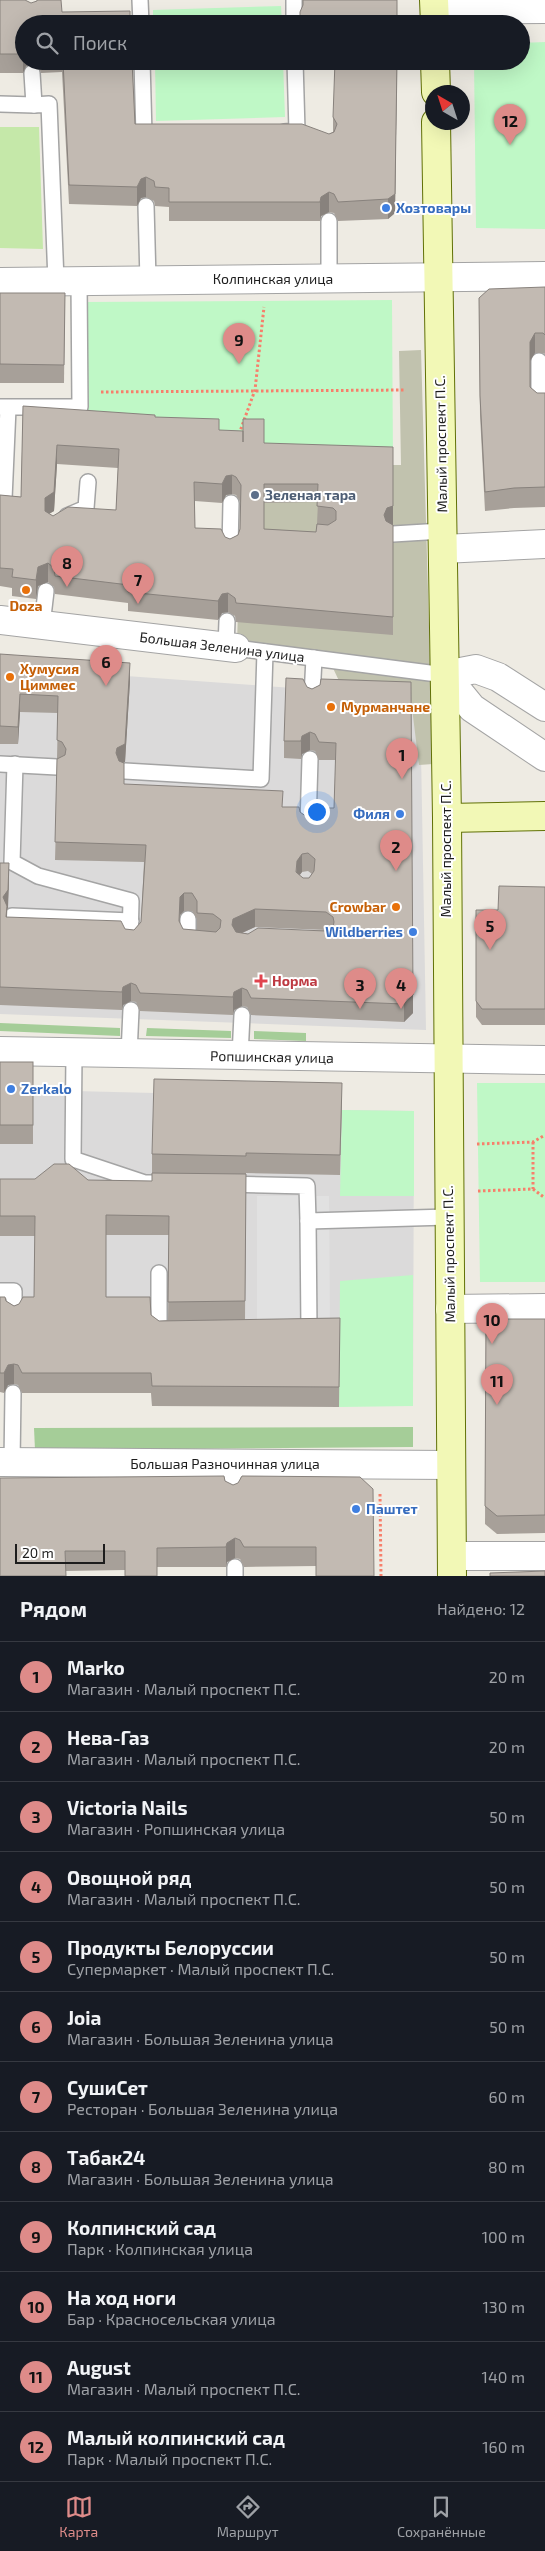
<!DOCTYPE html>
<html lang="ru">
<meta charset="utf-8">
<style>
body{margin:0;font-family:"Exo 2",sans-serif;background:#20242c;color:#f1f3f6}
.compass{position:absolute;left:425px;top:85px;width:45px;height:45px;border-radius:50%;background:#171b24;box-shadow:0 5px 20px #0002;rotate:321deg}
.scale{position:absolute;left:15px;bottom:12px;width:90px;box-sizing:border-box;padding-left:5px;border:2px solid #1d1d1d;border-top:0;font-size:14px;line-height:18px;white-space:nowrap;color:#1d1d1d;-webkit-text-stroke:4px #fff;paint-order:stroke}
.you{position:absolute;left:316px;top:811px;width:18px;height:18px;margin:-12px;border:4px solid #fff;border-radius:50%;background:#1a73e8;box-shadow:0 0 0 8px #1a73e833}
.badge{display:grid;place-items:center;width:32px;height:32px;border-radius:50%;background:#de8b89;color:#111;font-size:16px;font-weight:700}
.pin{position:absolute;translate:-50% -41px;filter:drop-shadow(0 1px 2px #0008)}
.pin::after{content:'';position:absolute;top:26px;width:18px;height:15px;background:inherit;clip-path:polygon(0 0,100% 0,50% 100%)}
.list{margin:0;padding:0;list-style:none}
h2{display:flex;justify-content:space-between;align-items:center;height:65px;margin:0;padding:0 20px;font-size:21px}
h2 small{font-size:16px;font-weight:400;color:#9ea1a6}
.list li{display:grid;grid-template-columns:32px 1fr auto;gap:15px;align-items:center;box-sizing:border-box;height:70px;padding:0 20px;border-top:1px solid #363941}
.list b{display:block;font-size:19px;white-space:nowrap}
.list p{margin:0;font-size:16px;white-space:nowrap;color:#9ea1a6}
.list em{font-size:16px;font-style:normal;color:#9ea1a6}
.icon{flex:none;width:28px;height:28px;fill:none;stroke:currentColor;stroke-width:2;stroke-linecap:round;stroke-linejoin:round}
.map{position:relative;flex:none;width:545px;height:1576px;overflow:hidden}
.search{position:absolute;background:#171b24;box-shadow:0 5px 20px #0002;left:15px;right:15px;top:15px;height:55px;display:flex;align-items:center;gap:12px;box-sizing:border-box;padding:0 18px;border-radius:28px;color:#9ea1a6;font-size:19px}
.sheet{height:905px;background:#171b24}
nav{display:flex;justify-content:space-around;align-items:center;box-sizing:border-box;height:70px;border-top:1px solid #363941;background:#171b24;font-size:14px;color:#9ea1a6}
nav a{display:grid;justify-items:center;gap:2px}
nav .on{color:#de8b89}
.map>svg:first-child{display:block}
</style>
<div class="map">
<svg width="545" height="1576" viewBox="0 0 545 1576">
<rect width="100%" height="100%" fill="#eeebe3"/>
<g fill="#dbdada">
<path d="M0,667L420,697L426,1030L0,1014Z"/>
<path d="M0,1081L34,1090L154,1093L258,1101L342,1103V1110L414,1111L413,1406H152L151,1393L0,1392Z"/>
</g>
<path fill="#c1c2ae" d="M421,350L433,764L419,765L411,700L347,698L325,651L237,644L241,503L393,465H401L399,351Z"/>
<path fill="#c5e8a9" d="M0,127H39L43,249L0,248Z"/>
<g fill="#a5cd98">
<path d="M0,1023L120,1028V1036L0,1031Z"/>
<path d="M147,1028L231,1031V1038L146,1036Z"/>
<path d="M254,1031L306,1033V1041L254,1039Z"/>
<path d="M413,1427V1447L35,1450L34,1428Z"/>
</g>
<g fill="#bff8c6">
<path d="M281,6L282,24H153V10Z"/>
<path d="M545,42V229L476,228L474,61H521V43Z"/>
<path d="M155,61H283L285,117L156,121Z"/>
<path d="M392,300L393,465L245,459L87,427L86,302Z"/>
<path d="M477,1083H545V1282H480Z"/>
<path d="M342,1110L414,1111V1196H340Z"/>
<path d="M413,1275V1406L339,1407L340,1281Z"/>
</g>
<path fill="#e1e1e1" d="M257,1196H329L330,1324H257Z"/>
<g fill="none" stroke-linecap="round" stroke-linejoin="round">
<defs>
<g id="lane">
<path d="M140,0L141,24"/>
<path d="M294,0V24"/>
<path d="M142,61L144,135H151"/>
<path d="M32,73L34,105L49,104L56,281"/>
<path d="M0,104L34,105"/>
<path d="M284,132L297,131L295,61"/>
<path d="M146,206L148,280"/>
<path d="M329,221V279"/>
<path d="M539,361V403L545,404"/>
<path d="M0,407H80L79,281"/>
<path d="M0,499H4L8,408"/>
<path d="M67,516L86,508L88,482"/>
<path d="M393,534L442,531"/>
<path d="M230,548L231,503"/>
<path d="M42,625L46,591"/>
<path d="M226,647L227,621"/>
<path d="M236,648L445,675"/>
<path d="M312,697L314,658"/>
<path d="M0,764L57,767"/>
<path d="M15,764L12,862L38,876L131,901L130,939"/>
<path d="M125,771L261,779L265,652"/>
<path d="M308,825L310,759"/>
<path d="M12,916L131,921"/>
<path d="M188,919V939L198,940"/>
<path d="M74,1053L73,1159L145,1183H157"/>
<path d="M129,1054L131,1010"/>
<path d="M240,1056L242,1015"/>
<path d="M225,1184L307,1186L308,1221L448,1217"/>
<path d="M159,1273V1331L168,1330"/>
<path d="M0,1291H14V1316"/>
<path d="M299,1330H309L308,1221"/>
<path d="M12,1462L13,1393"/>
<path d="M232,1464L233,1495"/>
<path d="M235,1567V1576"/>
</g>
<g id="street">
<path d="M435,10L545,9"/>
<path d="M0,282L545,276"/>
<path d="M443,549L545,544"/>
<path d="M0,620L236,648"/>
<path d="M545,707L498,677L476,669L445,675L472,708L545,757"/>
<path d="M0,1051L545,1060"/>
<path d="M450,1309L545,1308"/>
<path d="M0,1462L451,1465"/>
<path d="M452,1556H545"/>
</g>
<g id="secondary">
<path d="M434,0L435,24"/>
<path d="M435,61L436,92"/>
<path d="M436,122L447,818L452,1576"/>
<path d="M447,818L545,816"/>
</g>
</defs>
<use href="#lane" stroke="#a4a4a4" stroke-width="18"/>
<use href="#street" stroke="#a4a4a4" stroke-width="30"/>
<use href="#secondary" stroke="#617107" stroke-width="30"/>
<g stroke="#f77f6b" stroke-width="3" stroke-dasharray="2.5 2.5" stroke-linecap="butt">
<path d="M101,392L406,390"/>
<path d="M239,434L255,390L264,307"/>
<path d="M533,1142V1189"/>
<path d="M477,1144L533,1142L545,1135"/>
<path d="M478,1191L533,1189L545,1198"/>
<path d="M380,1494L381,1576"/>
</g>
<use href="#lane" stroke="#fff" stroke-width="15"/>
<use href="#street" stroke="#fff" stroke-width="28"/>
<use href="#secondary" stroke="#f2f8b6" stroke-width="28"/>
</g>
<g fill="#a7a099" fill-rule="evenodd">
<path d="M0,0L24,24V61H132L135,124L329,134L333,132V117L397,61L395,213L388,219L338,221L334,213L329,212L321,216L320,221H169V207L155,206L154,201L146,197L141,198L137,206L69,204L62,72L41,73L39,67L32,64L26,66L23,73H0Z"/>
<path d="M545,287V354L543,353H535L530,360V387L537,393H545V507L514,508L485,511L480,415L479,298Z"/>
<path d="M0,293H65L64,383H0Z"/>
<path d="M23,406L155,417L219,430L264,443L393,525V635L236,622L235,616L228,612L222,613L218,620L128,611V603L55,594L54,587L48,582L38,586L36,599L12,596V588L0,586V495L21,497ZM57,464L118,468L116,510L53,516L49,514L54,511ZM232,494L236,495L241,503L240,529L238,535L230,539L195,528V501L222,503L226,495ZM318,502L317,524L316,532L264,529V503Z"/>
<path d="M0,654L130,681L125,762H124V784L283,807L300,812L307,817L334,808L336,760H319L315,751L310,750L302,754L301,759L284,758V741L307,687L312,689L320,685L413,1013L404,1022L251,1015L247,1007L242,1006L234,1010L233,1015L140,1011L136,1002L131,1001L123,1005L122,1010L0,1005V863L9,881L7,917L134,930L141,922L144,862L55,860L58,758H57L58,713L20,712L18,744H0ZM308,871L312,874L309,878H303L299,875L302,872ZM184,911H192L197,919V930L183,929L179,923L180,915ZM255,927L326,930L248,934L242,933Z"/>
<path d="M545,887V1025H482L476,1017V910H498Z"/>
<rect x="0" y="1062" width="33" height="82"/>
<path d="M342,1102L340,1175L246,1173V1175L245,1320L340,1318L339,1407L152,1406L151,1393H22L18,1385L14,1384L8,1385L4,1393L0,1392V1297L14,1306L19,1304L34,1297L35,1236H0V1179L152,1181V1154ZM106,1235H169L168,1320L159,1321L151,1315L106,1297Z"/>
<path d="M486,1319H545V1533L497,1534L485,1524Z"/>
<path d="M225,1481L374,1576L316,1566L244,1567L240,1559L235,1558L227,1562L226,1567H157L125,1570L66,1571L0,1576Z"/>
</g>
<g fill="#88827d">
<path d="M24,52V61H32V64L26,66L23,73V54Z"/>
<path d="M397,61L395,213L388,219V199Z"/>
<path d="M146,177V197L141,198L137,206V187L141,179Z"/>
<path d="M329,192V212L321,216L320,221V202L321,197Z"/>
<path d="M535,333V353L530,361V342Z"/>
<path d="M57,445V464L54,511L45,516V498Z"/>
<path d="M393,447V525L387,526L384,515Z"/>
<path d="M232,475V494L226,495L222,503V484L226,476Z"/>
<path d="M48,563V582L38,586L36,599V580L38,567Z"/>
<path d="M228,593V612L222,613L218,620V601L222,594Z"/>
<path d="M130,663V681L125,762L117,765L116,753Z"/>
<path d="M20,694V712L18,744V727Z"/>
<path d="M310,732V750L302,754L301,759V741L302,736Z"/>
<path d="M302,854V872L297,879L296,890L297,861Z"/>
<path d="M9,863V881L8,908L7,909V924L3,897Z"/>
<path d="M184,893V911L180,915L179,939L180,897Z"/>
<path d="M255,909V927L233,937L232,925L233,919Z"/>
<path d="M131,983V1001L123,1005L122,1010V992L123,987Z"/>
<path d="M242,988V1006L234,1010L233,1015V997L234,992Z"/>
<path d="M413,995V1013L404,1022V1004Z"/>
<path d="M14,1364V1384L8,1385L4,1393V1373L8,1365Z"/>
<path d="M235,1538V1558L227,1562L226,1567V1547L227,1543Z"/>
</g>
<g fill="#c2bab2" stroke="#88827d" fill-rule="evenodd">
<path d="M0,0H25L31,3L37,1V0H61L62,12L130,11V24H24V52L23,54H0Z"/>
<path d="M303,0H397V24H300V12L303,5Z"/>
<path d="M63,61H132L135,124H302L329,134L334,132L337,124L333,117L335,61H397L395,194L388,199L338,202L334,194L329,192L321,197L320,202H169V188L155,187L154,181L146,177L141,179L137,187L69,185Z"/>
<path d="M545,287V335L543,333H535L530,342V387L537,393H545V487L514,488L485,492L480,396L479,298L489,289Z"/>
<path d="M0,293H65L64,365L0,364Z"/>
<path d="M23,406L155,415V417L219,419V430L243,431V442V419H264V443L393,447V506L387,508L384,515L386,521L393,525V617L236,603L235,598L228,593L222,594L218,601L128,592L129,585L55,576L54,568L48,563L38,567L36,580L12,577L13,569L0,568V495L21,497ZM57,445L119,449L116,510L68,507L53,516L45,511V498L54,492ZM232,475L236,477L241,485L240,529L238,535L230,539L225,537L221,529L195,528L194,482L222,484L226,476ZM264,484H318L317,506L333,508L336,511V520L328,525L317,524L316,532L264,529Z"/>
<path d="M0,654L130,663L125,744L117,748L116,753L119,761L124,763V784L283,791L282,807H299L300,812L307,817L313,815L317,808H334L336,743L319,742L315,734L310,732L302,736L301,741H284L286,678L303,679L307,687L312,689L320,685L321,679L411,682L413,995L404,1004L251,998L247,990L242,988L234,992L233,997L140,993L136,985L131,983L123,987L122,992L0,987V863H9L8,890L3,897L7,906L6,917L121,921L125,929L134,930L141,922L146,845L55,842L57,759L65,755L66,749L62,742L57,740L58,696L20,694L18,727L0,726ZM308,853L315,859L314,871L309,878H303L296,872L297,861L302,854ZM184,893H192L197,901V913L213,914L221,920L220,928L216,932L183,929L179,921L180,897ZM255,909L326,912L333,917L334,922L333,927L325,931L258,928L248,934L236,932L232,925L233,919Z"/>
<path d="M499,886L545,887V1009H482L476,1001V910H498Z"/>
<rect x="0" y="1062" width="33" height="63"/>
<path d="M154,1079L342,1083L340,1155L246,1153V1156L152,1154Z"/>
<path d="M54,1164H69L88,1180L152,1181V1173L246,1174L245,1301L168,1302L169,1216L106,1215V1297H150L151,1315L159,1321L340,1318L339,1387L152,1386L151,1373H22L18,1365L14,1364L8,1365L4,1373H0V1297H5L6,1301L14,1306L19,1304L23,1297H34L35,1216H0V1179H35Z"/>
<path d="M486,1319H545V1515L497,1516L485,1506Z"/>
<path d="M224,1476L225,1481L233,1485L238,1483L242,1476L360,1477L373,1489L374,1576H316V1547H244L240,1540L235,1538L227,1543L226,1547L157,1548V1576H125V1551H65L66,1576H0V1478Z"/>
<path d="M545,1571V1576H490V1573Z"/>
</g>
<g fill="#3f7fe0" stroke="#fff" stroke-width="2">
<circle cx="386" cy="208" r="5"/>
<circle cx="400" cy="814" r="5"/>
<circle cx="413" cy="932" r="5"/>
<circle cx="11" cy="1089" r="5"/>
<circle cx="356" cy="1509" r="5"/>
</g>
<circle fill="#5c6f8a" stroke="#fff" stroke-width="2" cx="255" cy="495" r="5"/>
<g fill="#e8710a" stroke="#fff" stroke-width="2">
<circle cx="26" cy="590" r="5"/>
<circle cx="10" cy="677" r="5"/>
<circle cx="331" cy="707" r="5"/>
<circle cx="396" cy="907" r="5"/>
</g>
<path fill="#e0444e" stroke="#fff" stroke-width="2" d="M258.5 973.5h5v5h5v5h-5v5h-5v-5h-5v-5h5z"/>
<g text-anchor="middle" stroke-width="4" stroke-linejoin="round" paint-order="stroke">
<g font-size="14" font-weight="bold" fill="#366cbe" stroke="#fff" text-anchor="start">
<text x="396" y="213">Хозтовары</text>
<text x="390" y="819" text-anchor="end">Филя</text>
<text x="403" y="937" text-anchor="end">Wildberries</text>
<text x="21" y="1094">Zerkalo</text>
<text x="366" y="1514">Паштет</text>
</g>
<g font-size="14" fill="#1d1d1d" stroke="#fff">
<text x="273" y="284">Колпинская улица</text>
<text transform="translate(441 444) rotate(-91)" y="5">Малый проспект П.С.</text>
<text transform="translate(222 647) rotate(7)" y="5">Большая Зеленина улица</text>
<text transform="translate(446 849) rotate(-90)" y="5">Малый проспект П.С.</text>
<text transform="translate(272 1057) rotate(1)" y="5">Ропшинская улица</text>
<text transform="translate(449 1254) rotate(-91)" y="5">Малый проспект П.С.</text>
<text x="225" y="1469">Большая Разночинная улица</text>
</g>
<g font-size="14" font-weight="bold" fill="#4e5e75" stroke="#fff" text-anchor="start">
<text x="265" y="500">Зеленая тара</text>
</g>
<g font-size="14" font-weight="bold" fill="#c56008" stroke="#fff" text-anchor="start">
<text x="26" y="611" text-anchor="middle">Doza</text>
<text x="20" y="674">Хумусия<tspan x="20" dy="16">Циммес</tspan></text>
<text x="341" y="712">Мурманчане</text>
<text x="386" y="912" text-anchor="end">Crowbar</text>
</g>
<g font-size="14" font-weight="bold" fill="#be3a42" stroke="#fff" text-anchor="start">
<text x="272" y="986">Норма</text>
</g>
</g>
</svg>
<svg class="compass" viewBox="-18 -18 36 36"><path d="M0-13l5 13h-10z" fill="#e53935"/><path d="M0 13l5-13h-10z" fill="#9ea1a6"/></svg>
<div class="scale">20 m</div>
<div class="you"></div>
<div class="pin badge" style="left:402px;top:779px">1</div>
<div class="pin badge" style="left:396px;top:871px">2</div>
<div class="pin badge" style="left:360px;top:1009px">3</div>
<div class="pin badge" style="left:401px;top:1009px">4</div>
<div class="pin badge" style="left:490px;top:950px">5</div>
<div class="pin badge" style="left:106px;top:686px">6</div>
<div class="pin badge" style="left:138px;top:604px">7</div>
<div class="pin badge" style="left:67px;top:587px">8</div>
<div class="pin badge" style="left:239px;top:364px">9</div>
<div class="pin badge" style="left:492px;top:1344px">10</div>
<div class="pin badge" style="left:497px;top:1405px">11</div>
<div class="pin badge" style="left:510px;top:145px">12</div>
<div class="search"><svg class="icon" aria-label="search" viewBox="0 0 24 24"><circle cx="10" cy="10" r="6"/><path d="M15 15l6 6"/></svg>Поиск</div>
</div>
<section class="sheet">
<h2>Рядом<small>Найдено: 12</small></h2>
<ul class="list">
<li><span class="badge">1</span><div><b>Marko</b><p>Магазин · Малый проспект П.С.</p></div><em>20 m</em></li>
<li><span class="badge">2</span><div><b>Нева-Газ</b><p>Магазин · Малый проспект П.С.</p></div><em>20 m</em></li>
<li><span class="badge">3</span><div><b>Victoria Nails</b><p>Магазин · Ропшинская улица</p></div><em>50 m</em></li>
<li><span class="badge">4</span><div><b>Овощной ряд</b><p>Магазин · Малый проспект П.С.</p></div><em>50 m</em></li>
<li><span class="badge">5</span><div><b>Продукты Белоруссии</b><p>Супермаркет · Малый проспект П.С.</p></div><em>50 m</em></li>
<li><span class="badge">6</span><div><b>Joia</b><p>Магазин · Большая Зеленина улица</p></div><em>50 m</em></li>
<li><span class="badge">7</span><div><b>СушиСет</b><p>Ресторан · Большая Зеленина улица</p></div><em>60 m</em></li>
<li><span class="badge">8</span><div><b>Табак24</b><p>Магазин · Большая Зеленина улица</p></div><em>80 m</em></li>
<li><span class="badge">9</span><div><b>Колпинский сад</b><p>Парк · Колпинская улица</p></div><em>100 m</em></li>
<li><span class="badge">10</span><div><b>На ход ноги</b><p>Бар · Красносельская улица</p></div><em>130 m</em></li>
<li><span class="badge">11</span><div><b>August</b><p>Магазин · Малый проспект П.С.</p></div><em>140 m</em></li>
<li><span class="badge">12</span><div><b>Малый колпинский сад</b><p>Парк · Малый проспект П.С.</p></div><em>160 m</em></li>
</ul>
</section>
<nav>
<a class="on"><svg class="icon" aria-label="map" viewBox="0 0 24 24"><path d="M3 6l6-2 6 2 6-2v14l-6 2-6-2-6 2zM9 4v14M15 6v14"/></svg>Карта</a>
<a><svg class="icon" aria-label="directions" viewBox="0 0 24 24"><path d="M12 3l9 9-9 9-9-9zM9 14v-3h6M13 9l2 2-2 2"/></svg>Маршрут</a>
<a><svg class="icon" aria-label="saved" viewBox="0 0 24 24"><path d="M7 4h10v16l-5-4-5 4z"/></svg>Сохранённые</a>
</nav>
